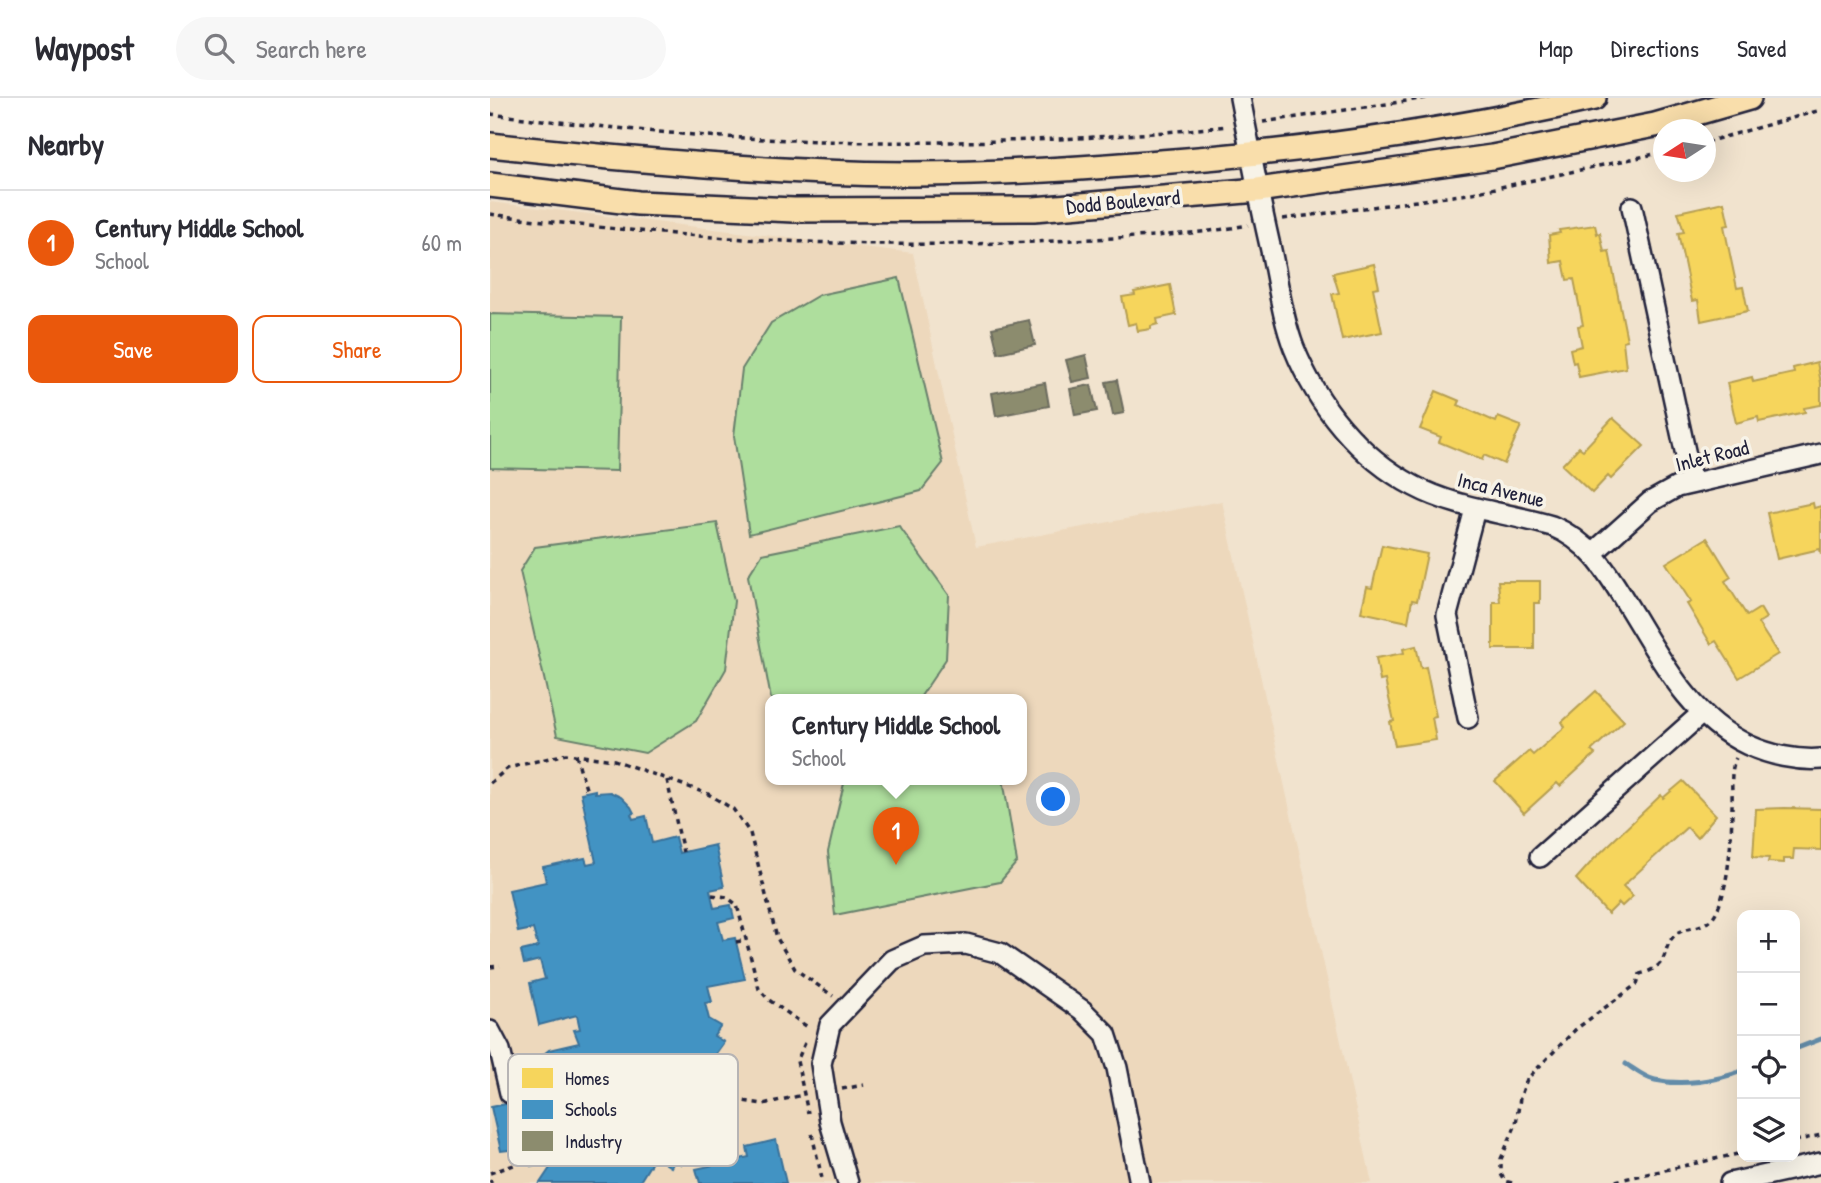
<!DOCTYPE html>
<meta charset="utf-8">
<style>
body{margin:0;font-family:"Patrick Hand",sans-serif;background:#f7f7f7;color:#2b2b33}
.controls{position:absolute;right:21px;bottom:21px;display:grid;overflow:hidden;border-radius:14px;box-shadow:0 7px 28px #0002}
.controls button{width:63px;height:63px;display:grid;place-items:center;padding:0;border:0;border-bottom:2px solid #e1e1e2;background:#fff;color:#2b2b33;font:35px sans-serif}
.compass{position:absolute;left:1163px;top:21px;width:63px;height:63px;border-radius:50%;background:#fff;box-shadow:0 7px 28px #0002;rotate:258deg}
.you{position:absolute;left:564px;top:702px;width:24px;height:24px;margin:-18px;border:5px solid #fff;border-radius:50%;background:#1a73e8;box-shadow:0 0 0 10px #1a73e833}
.badge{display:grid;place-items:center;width:46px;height:46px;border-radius:50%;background:#ea580c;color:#fff;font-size:23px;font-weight:700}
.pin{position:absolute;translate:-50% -58px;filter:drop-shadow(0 2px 4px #0008)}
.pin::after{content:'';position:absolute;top:37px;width:24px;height:21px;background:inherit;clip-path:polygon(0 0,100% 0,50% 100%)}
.popup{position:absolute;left:275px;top:596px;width:262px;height:91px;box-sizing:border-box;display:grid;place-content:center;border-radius:14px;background:#fff;filter:drop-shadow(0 2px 5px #0005);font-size:23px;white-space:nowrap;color:#7c7c81}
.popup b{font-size:26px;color:#2b2b33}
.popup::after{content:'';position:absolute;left:50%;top:100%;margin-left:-14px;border:14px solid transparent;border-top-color:#fff}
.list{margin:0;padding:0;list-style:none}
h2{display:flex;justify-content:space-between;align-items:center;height:91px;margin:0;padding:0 28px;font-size:30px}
h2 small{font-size:23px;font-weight:400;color:#7c7c81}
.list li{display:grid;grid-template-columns:46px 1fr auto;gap:21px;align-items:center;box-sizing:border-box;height:105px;padding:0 28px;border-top:2px solid #e1e1e2}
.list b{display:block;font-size:26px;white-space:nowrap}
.list p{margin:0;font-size:23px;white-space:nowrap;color:#7c7c81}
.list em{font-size:23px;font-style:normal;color:#7c7c81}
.actions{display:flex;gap:14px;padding:21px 28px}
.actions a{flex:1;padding:16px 0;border:2px solid #ea580c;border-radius:14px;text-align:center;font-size:24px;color:#ea580c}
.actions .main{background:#ea580c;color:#fff}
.icon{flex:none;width:38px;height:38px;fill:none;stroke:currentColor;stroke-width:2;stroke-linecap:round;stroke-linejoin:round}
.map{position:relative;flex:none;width:1331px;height:1085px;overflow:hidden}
header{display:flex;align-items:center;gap:42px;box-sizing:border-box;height:98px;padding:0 35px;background:#fff;border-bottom:2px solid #e1e1e2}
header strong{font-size:33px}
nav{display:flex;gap:38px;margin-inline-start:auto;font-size:24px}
.search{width:490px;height:63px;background:#f7f7f7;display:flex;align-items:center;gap:18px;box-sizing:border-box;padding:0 24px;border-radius:38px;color:#7c7c81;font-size:26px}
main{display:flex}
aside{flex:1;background:#fff}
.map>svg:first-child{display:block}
</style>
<header>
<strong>Waypost</strong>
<div class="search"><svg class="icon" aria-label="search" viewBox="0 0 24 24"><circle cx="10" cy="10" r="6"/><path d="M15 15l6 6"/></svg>Search here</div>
<nav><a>Map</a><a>Directions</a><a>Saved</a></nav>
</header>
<main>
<aside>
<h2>Nearby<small></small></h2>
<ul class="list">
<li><span class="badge">1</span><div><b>Century Middle School</b><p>School</p></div><em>60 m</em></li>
</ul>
<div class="actions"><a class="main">Save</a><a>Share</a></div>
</aside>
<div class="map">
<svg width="1331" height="1085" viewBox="0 0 1331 1085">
<rect width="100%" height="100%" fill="#f1e3ce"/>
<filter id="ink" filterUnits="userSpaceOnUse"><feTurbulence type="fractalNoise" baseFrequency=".0143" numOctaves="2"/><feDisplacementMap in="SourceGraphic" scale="14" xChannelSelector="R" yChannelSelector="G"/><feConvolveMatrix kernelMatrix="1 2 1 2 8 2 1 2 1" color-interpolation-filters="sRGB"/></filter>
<g filter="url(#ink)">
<path fill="#edd8bc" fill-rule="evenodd" d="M0,104L423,155L486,449L732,403L882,1085H0ZM280,601H532V681H280Z"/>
<g fill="#aede9d" stroke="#68806c" stroke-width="2">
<path d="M409,180L453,365L431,393L259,436L244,338L252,271L281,225L329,197Z"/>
<path d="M0,216L131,219L127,373L0,370Z"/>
<path d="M227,425L244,503L236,571L206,623L155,655L67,638L30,473L45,449Z"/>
<path d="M409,428L459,497L456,561L429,601H281L258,478L272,456Z"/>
<path d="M355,681H513L527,764L510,784L345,817L338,754Z"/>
</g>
<g fill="#f6d55c" stroke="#b69f52" stroke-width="2">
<path d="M1234,104L1239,127L1234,128L1247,190L1253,189L1258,213L1211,223L1208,202L1202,203L1188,135L1194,134L1188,114Z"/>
<path d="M1105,127L1107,136L1110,135L1114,154L1119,153L1137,242L1133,243L1136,270L1089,279L1086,264L1083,265L1080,251L1092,248L1088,228L1093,227L1084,181L1077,182L1073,163L1061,165L1059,137L1070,135L1069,132Z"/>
<path d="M884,166L889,189L883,190L892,234L852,242L842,196L849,195L843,175Z"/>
<path d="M680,187L686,217L667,221L668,226L661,228V231L648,233L646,225L638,227L632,199L645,197L644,194Z"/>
<path d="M1327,264L1331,285V307L1314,310L1315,314L1269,324L1268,319L1246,325L1237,285L1262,279L1263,284L1304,275L1303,270Z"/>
<path d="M946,293L970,303L968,307L1006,324L1008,319L1031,328L1014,366L994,357L992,362L949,344L951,339L930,331Z"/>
<path d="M1123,320L1154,348L1121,381L1118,378L1102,395L1072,367L1089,349L1093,352Z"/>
<path d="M1323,405L1324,410L1331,408V456L1330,451L1287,461L1277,415Z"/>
<path d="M1217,440L1241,479L1235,483L1257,518L1270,510L1276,520L1268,525L1288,556L1249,580L1226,543L1221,546L1197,506L1201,504L1176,465Z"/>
<path d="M892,447L937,456L927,503L922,502L918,524L871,514L877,489L882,490Z"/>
<path d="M1008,483H1050V505H1044V551H1003V504H1010Z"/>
<path d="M926,548L931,570L936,569L946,618L942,619L946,642L905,648L900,624L904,623L895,582L890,583L886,560L914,555L913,551Z"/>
<path d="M1106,593L1134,623L1101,653L1105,656L1070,688L1067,685L1034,715L1005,683L1039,653L1043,657L1075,629L1072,624Z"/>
<path d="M1193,683L1226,717L1207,740L1197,729L1133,788L1143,798L1132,808L1129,805L1118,816L1086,781L1104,761L1171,697L1173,700Z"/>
<path d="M1295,710L1331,711V752L1304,751L1303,761H1294V765L1278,764L1279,760L1263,759L1266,711Z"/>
</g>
<g fill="#4393c3" stroke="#39719a" stroke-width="2">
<path d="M105,692V695L120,694L131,699L141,709L144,715L141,716L143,721L156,718L162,745L185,739L189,755L225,747L234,789L220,792L224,810L241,807L244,820L228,824L233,842L245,840L255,881L218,888L222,904L215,905L219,921L231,928L224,938L234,944L214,972L223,977L216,989L227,995L222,1003L228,1007L191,1066L185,1062L181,1069L165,1059L149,1085H50L66,1061L41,1068L36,1050L11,1053L1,1009L45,1000L41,986L50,984L47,967L50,959L59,952L89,945L84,932L90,931L87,917L49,927L40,885L55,881L50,862L34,866L31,853L48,849L43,831L28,834L19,792L56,784L53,769L95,760L97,766L106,764L91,695Z"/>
<path d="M286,1042L296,1085H210L206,1071L259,1059L257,1049Z"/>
</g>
<g fill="#8c8c6e" stroke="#6c6c5f" stroke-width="2">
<path d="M539,222L545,247L508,255L502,230Z"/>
<path d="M596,257L601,280L582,284L576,262Z"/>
<path d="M627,282L634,315L623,317L616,284Z"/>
<path d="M555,285L559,308L506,318L502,295Z"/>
<path d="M601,287L607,313L585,317L580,291Z"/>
</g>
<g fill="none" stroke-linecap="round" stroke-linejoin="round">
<g stroke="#648ca9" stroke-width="5">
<path d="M1305,951L1331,941"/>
<path d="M1136,966C1144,971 1155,980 1165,982C1192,988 1226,983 1252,973"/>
</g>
<defs>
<g id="minor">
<path d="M750,0C760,51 769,101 781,152C788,184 792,219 804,250C827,307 869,359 924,388C967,411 1015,414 1062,428C1098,443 1115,470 1135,503C1169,557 1198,619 1258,647C1280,657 1307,663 1331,661"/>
<path d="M1142,109L1202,385"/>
<path d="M1103,455L1160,404L1187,389L1331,356"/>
<path d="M978,620L957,517L985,411"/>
<path d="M1050,759L1212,615"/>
<path d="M0,933L10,952L20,995"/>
<path d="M358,1085L340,1024L331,966L340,927L402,862L434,848L476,846L510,855L592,912L616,936L627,970L650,1085"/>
<path d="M1240,1085L1331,1065"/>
</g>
<g id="major">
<path d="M0,47C111,59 222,69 334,74C441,79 550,74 657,65C807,54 958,34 1104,0"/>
<path d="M0,87L148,105L304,112L544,111L768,92L1002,59L1165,27L1259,0"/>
</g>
</defs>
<use href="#minor" stroke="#22223b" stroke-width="24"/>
<use href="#major" stroke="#22223b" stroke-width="28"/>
<g stroke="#22223b" stroke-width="3.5" stroke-dasharray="5 5" stroke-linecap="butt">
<path d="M0,16C77,25 155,34 233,39C401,48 571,46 738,28"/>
<path d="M773,24L937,0"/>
<path d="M1216,44L1331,12"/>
<path d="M0,116C190,142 392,153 583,142C641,139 701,138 758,127"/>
<path d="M793,121L978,96L1174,54"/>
<path d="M86,657L97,694"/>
<path d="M177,682L193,754"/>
<path d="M0,685L18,670L76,656L124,662L218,696L243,711L260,735L287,840L305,871L343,898"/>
<path d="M222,797L237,799L247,807L269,891L279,902L319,930"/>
<path d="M246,844L256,842"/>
<path d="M0,869L10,868"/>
<path d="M315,945L307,963L318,1015"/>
<path d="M352,991L374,987"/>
<path d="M225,999L273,1006L313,997"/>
<path d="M322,1036L333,1085"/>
<path d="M1305,1043L1331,1037"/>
<path d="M0,1075L39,1062"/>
<path d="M0,1082L2,1085"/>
<path d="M1022,1085L1015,1083L1011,1076V1061L1026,1026L1030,1000L1037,981L1086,931L1147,886L1150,876C1185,867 1168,848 1188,835C1197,829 1210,830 1219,823C1239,808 1242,733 1242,708C1243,693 1239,674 1246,660"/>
<path d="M1116,1085L1252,1055"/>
</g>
<use href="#minor" stroke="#f7f3e8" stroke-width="19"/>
<use href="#major" stroke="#f9deab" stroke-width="23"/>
</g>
</g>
<g text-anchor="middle" stroke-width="7" stroke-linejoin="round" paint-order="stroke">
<g font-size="21" fill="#22223b" stroke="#f7f3e8">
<text transform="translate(633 104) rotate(-5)" y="7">Dodd Boulevard</text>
<text transform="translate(1222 358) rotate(-14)" y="7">Inlet Road</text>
<text transform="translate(1011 392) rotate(14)" y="7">Inca Avenue</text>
</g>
</g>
<rect x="18" y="956" width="230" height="112" rx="10" fill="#f7f3e8" stroke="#b7b4b4" stroke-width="2"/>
<rect x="32" y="970" width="31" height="20" fill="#f6d55c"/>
<rect x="32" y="1002" width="31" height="19" fill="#4393c3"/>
<rect x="32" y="1033" width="31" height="20" fill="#8c8c6e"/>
<g font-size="19" fill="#22223b">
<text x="75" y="987">Homes</text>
<text x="75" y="1018">Schools</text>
<text x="75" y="1050">Industry</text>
</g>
</svg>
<div class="controls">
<button>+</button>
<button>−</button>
<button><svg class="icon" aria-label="locate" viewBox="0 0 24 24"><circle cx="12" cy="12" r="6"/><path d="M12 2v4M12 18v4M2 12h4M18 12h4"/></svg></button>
<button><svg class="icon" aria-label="layers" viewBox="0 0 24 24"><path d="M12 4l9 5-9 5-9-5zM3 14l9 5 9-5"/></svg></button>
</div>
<svg class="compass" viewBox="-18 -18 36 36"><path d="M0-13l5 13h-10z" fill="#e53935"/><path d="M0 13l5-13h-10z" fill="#7c7c81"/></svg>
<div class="you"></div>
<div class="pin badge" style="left:406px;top:767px">1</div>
<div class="popup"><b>Century Middle School</b>School</div>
</div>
</main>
